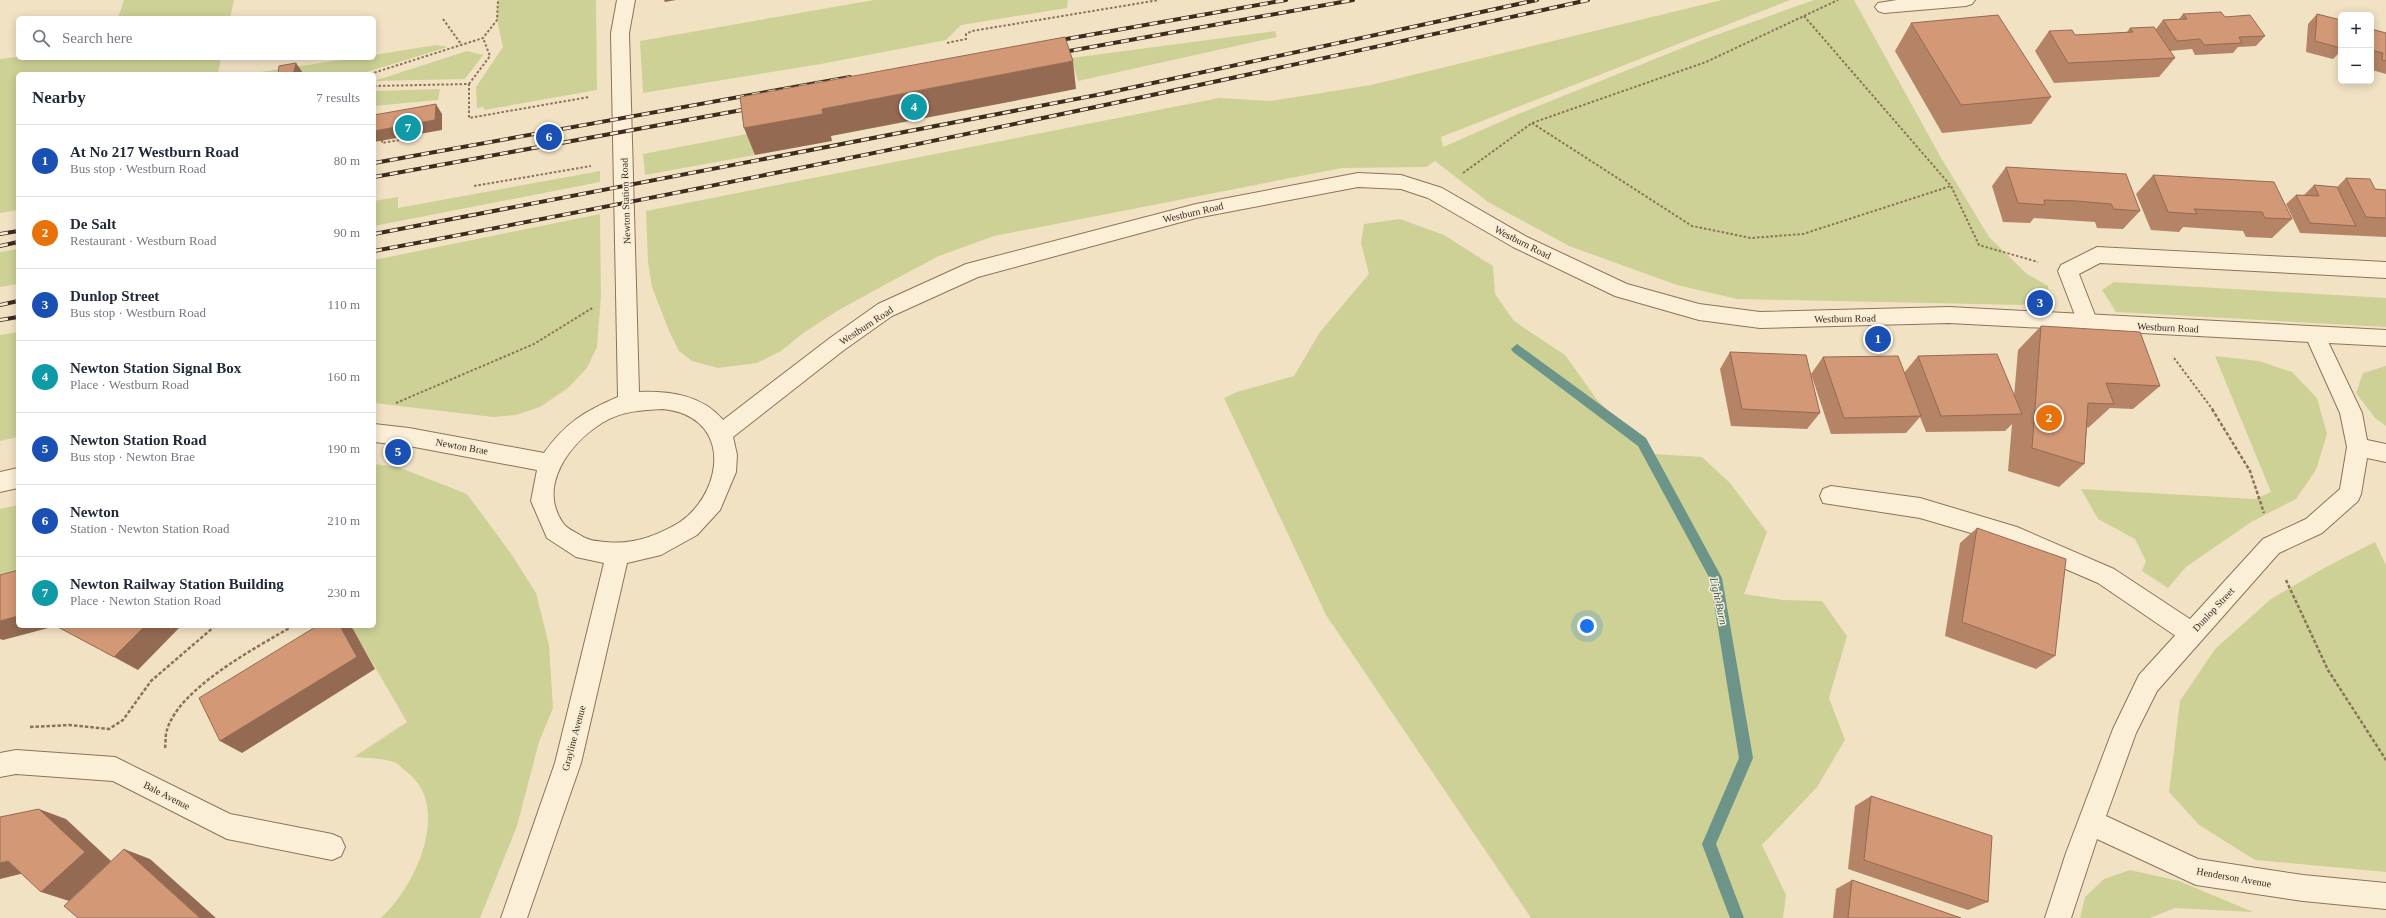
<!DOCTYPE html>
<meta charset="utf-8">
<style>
body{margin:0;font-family:Georgia,serif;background:#f2f2f3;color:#1f2937}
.controls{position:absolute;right:12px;top:12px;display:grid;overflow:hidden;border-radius:6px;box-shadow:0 2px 10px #0003}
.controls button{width:36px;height:36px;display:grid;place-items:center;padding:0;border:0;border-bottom:1px solid #e0e1e3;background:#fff;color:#1f2937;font:20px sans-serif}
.you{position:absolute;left:1587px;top:626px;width:14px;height:14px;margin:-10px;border:3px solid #fff;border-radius:50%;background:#1a73e8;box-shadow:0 0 0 6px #1a73e833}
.badge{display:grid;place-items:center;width:26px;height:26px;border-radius:50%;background:#a3232a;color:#fff;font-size:13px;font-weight:700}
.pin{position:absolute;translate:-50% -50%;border:2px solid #fff;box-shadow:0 1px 4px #0006}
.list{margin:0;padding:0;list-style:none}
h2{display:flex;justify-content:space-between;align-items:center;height:52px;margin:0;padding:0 16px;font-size:17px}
h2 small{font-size:13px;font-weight:400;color:#747a83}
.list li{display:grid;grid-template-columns:26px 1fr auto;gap:12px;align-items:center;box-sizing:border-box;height:72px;padding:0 16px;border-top:1px solid #e0e1e3}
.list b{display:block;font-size:15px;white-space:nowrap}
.list p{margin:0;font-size:13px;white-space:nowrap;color:#747a83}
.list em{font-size:13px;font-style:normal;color:#747a83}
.icon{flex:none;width:22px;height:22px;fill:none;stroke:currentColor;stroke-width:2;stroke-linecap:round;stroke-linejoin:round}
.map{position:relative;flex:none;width:2386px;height:918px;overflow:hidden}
.search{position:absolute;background:#fff;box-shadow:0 2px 10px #0003;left:16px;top:16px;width:360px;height:44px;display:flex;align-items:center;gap:10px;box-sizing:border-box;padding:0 14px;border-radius:6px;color:#747a83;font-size:15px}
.panel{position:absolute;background:#fff;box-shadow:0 2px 10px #0003;left:16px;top:72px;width:360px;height:556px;border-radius:6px}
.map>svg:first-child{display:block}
</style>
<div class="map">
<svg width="2386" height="918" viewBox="0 0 2386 918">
<rect width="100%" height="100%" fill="#f2e2c4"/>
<g fill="#cdd196">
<path d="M124,0H234L230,18H118Z"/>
<path d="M498,0H596L597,90L484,110V107L477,108L476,87L503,47L497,20Z"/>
<path d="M874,0H1068L1067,8L961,25L946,40L821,64L643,93L640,41Z"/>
<path d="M1722,0H1790L1441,137L1443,147L1516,115L1702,40L1814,0H1854L1940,156L1989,237L2027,274L2048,286V297L2022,305L1737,299L1677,285L1569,246L1488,202L1435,161L1426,167L1342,168L994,236L939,256L888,283L837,311L802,334L781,351L757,363L718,368L692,361L679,351L669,331L652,287L648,262L646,211L1219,98L1271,101L1371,85Z"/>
<path d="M1275,31L1277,37L1078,81L1071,58Z"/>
<path d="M436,45L448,47L360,74H248L354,58H374V55Z"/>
<path d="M467,51L483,55L465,79L374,81Z"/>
<path d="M18,57V58H221L218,74H18V210L0,213V59Z"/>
<path d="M440,89L438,100L374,106V91Z"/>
<path d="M752,133L755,155L645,175L643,154Z"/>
<path d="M600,171V182L374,226V201L398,197V208Z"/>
<path d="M600,214L601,296L597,347L587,368L568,388L540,407L516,415L493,417L374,403V260Z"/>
<path d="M1400,219L1444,235L1493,266L1495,294L1514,321L1565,355L1598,401L1654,454L1702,457L1730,483L1767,532L1744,594L1783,600L1822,601L1847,636L1829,698L1845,740L1817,787L1762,845L1786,895L1783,918H1531L1326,615L1224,398L1237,392L1294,376L1320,332L1369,274L1361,243L1364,224Z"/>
<path d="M18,249V284L0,287V252Z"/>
<path d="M2114,282L2386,298V327L2116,312L2102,290Z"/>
<path d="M18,332V437L0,441V335Z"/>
<path d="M2215,356L2259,361L2292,372L2317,398L2327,434L2316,470L2296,499L2251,522L2186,567L2168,588L2142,571L2146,561L2135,539L2098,519L2081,489L2255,499L2271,492Z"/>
<path d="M2386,366V426L2375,418L2356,393L2363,373Z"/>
<path d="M374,464L398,467L467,494L512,555L536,593L549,645L553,708L539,742L517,826L480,918H381C415,887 452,808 408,773C404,770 400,765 396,763C384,758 367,758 354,757L407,722L351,626H374Z"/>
<path d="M18,505V569L0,575V509Z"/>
<path d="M2375,542L2386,565V872L2255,860L2199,825L2169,792L2180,701L2215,649L2271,599L2324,568Z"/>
<path d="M2130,870L2179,881L2253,912L2175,908L2150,918H2080L2085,897L2104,879Z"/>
</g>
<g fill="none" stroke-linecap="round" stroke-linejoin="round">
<path fill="#6c9488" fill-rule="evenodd" d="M1517,344L1646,438L1722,578L1753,758L1716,844L1744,918H1730L1702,844L1739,758L1710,579L1638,446L1513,352L1511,349Z"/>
<defs>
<g id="service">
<path d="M1897,0H1975L1972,4L1966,6L1884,13L1878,11L1875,7L1878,3Z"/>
<path d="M1831,486L1920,498L2017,527L2114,569L2199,625L2203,633L2199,641L2191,644L2183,641L2098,583L2005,543L1920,518L1823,503L1820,496L1823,489Z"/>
</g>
<g id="minor">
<path d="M2097,247L2386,262V278L2100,263L2079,274L2098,323L2095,329L2088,331L2081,329L2078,323L2058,271L2061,265Z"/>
<path d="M2315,327L2322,329L2362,413L2367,440L2386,444V462L2367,458L2361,494L2358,501L2322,533L2279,553L2157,691L2136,733L2106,816L2198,859L2303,875L2386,883V909L2303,901L2196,885L2097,839L2071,918H2045L2066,853L2113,729L2139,675L2263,539L2306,519L2340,489L2347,447L2340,413L2305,335L2308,329Z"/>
<path d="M16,750L115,757L230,814L332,834L341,838L345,847L341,856L332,860L227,839L113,781L16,774L0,777V753Z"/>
</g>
<g id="tertiary">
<path d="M617,0H635L629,33L639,392C670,391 702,395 723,420L830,338L878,304L966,264L1196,204L1358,173L1401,175L1442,188L1527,237L1627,284L1699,304L1760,312L1949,307L2386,330V346L1949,323L1760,328L1699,320L1615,296L1513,247L1428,198L1401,189L1358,187L1196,218L978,277L892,316L844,350L733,437L737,455L736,472L720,510L697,535L661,555L627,563L581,763L527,918H501L555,763L604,563L576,557L547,538L531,501L537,470L409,446L374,442V424L409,428L544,453C565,423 585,411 618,397L611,33ZM663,409C670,410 677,411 684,414C732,434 717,497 680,522C657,536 633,545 606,542C596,541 589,541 580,535C575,532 566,528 563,523C537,486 570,443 602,423C621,411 642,410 663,409Z"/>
<path d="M18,468V488L0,492V472Z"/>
</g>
</defs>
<use href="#service" stroke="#8e7258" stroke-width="2"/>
<use href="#minor" stroke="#8e7258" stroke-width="2"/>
<use href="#tertiary" stroke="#8e7258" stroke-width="2"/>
<g stroke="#8e7258" stroke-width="2" stroke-dasharray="2.5 2" stroke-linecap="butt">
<path d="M1804,16L1951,186L1979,245L2038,262"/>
<path d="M443,19L461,44"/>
<path d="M947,43L966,39V34L972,31L1159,0"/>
<path d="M370,74L483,38L497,20L498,0"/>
<path d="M469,84L490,56L483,38"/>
<path d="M374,86L469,84V118L589,97"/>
<path d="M1532,123L1692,226L1751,238L1803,234L1951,186"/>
<path d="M382,140V143L418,137"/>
<path d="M1463,173L1532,123L1706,62L1838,0"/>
<path d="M474,186L591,166"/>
<path d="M2174,358L2213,410"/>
<path d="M396,403L534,344L594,307"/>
</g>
<g stroke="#8e7258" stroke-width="2.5" stroke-dasharray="3.5 2" stroke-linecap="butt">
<path d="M2212,409L2250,471L2264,513"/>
<path d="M2286,580L2328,670L2386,760"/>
<path d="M30,727L70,725L109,729L123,720L151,681L215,626"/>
<path d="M165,748C166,742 165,735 167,730C179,688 257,647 293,626"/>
</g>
<use href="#service" fill="#fcefd8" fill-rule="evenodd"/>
<use href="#minor" fill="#fcefd8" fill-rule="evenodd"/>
<use href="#tertiary" fill="#fcefd8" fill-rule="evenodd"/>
<defs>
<g id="rail">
<path d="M1055,41L1286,0"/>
<path d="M1058,53L1353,0"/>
<path d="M374,163L850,77"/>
<path d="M374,177L753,108"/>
<path d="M0,234L18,231"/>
<path d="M374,234L1102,94L1537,0"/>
<path d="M0,246L18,242"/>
<path d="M374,251C780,175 1185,90 1588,0"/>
<path d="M0,305L18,301"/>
<path d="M0,320L18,317"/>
</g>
</defs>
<use href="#rail" stroke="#3d2b1e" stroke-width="4"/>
<use href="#rail" stroke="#f8ecd4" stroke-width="2.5" stroke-dasharray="8" stroke-linecap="butt"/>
</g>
<g fill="#b58365">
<path d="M2183,14L2225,17L2265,36L2256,46L2238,47L2233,53L2195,55L2192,49L2170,51L2175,58L2159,77L2054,83L2035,51L2049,31L2075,35L2127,32L2130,28L2156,29L2163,20L2179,19Z"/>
<path d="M2317,14L2341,20V54H2338L2333,59L2306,52L2308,24Z"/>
<path d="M1911,23L2051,97L2031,124L1942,133L1895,51Z"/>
<path d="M2371,29L2386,33V74L2372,70V63H2371Z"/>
<path d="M2006,167L2140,211L2123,229L2097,228L2095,222L2034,218L2030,223L2003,222L1992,186Z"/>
<path d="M2153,175L2292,219L2272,238L2246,237L2243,231L2183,227L2179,232L2151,230L2136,194Z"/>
<path d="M2346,178L2375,189L2386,190V237L2300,233L2286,204L2296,195H2304L2314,185L2337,187Z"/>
<path d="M2041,326L2160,386L2133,409L2110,408L2088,428L2087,427L2084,464L2059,487L2008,471L2012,424L2005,431L1926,432L1920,417L1906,433L1831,434L1811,374L1823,357L1904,373L1918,356L2014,397L2018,350Z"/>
<path d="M1730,352L1820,413L1807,429L1731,426L1720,369Z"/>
<path d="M1977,528L2055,656L2036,669L1945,636L1960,543Z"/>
<path d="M1871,796L1988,902L1968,910L1848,869L1855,806Z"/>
<path d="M1852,880L1961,918H1833L1836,889Z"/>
</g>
<g fill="#946a53">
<path d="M664,0H676L665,2Z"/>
<path d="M1073,61L1076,89L831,136L832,141L755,155L744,128L822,109Z"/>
<path d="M296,63L303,73V74H285Z"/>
<path d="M436,104L442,114V130L374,142V131Z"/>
<path d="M18,616V626H56L3,640L0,639V621Z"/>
<path d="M145,626H181L138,670L114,657Z"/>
<path d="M340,626H349L353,629L375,669L242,753L220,741Z"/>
<path d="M39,809L66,819L111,861L69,901L41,892Z"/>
<path d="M124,849L150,859L216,918H200Z"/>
<path d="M8,861L37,870L0,879V863Z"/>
</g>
<g fill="#d39876" stroke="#946a53">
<path d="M2221,12L2225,17L2250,15L2265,36L2239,37L2242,43L2204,45L2200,39L2177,41L2163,20L2187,19L2183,14Z"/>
<path d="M2317,14L2341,20V48L2315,41Z"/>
<path d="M1998,15L2051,97L1961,105L1911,23Z"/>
<path d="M2154,27L2175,58L2068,63L2049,31L2072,30L2075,35L2133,32L2130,28Z"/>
<path d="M2371,29L2386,33V61L2382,60L2383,53L2371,50Z"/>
<path d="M1065,37L1073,61L822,109L823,114L744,128L740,97Z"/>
<path d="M296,63L294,72L285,74H278L279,66Z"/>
<path d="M436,104L435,120L374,131V115Z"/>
<path d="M2006,167L2126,174L2140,211L2114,209L2111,204L2076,201L2044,200L2045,205L2018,203Z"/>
<path d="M2153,175L2274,182L2292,219L2265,218L2262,212L2194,209L2197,214L2168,212Z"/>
<path d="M2346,178L2370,179L2375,189L2386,190V218L2366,217Z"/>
<path d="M2314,185L2337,187L2356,226L2310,223L2296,195L2319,196Z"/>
<path d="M2041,326L2140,332L2160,386L2106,383L2114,404L2088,403L2084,464L2032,448Z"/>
<path d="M1730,352L1806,355L1820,413L1742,409Z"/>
<path d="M1997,354L2022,414L1941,416L1918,356Z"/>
<path d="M1898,356L1921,416L1844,418L1823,357Z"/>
<path d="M1977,528L2066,559L2055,656L1962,622Z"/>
<path d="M18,570V616L0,621V575Z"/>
<path d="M56,626H145L114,657Z"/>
<path d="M317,626H340L357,657L220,741L199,698Z"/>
<path d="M1871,796L1992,836L1988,902L1864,860Z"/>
<path d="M39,809L85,852L41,892L8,861L0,863V817Z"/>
<path d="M124,849L200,918H78L64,906Z"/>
<path d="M1852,880L1961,918H1848Z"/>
</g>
<g text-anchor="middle" stroke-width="3" stroke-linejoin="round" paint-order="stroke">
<g font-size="10" fill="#3d2b1e" stroke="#f8ecd4">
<text transform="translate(625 201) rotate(-92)" y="4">Newton Station Road</text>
<text transform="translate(1193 212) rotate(-13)" y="4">Westburn Road</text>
<text transform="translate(1523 242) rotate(27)" y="4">Westburn Road</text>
<text transform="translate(1845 318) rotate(-1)" y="4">Westburn Road</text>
<text transform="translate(866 325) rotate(-33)" y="4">Westburn Road</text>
<text transform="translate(2168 327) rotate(3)" y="4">Westburn Road</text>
<text transform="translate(462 446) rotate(10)" y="4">Newton Brae</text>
<text transform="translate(2213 609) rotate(-47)" y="4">Dunlop Street</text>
<text transform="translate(573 738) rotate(-75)" y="4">Grayline Avenue</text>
<text transform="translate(167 795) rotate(27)" y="4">Bale Avenue</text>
<text transform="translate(2234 877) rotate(10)" y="4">Henderson Avenue</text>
</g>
<g font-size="11" font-style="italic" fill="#2c5e58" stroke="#f8ecd4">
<text transform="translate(1719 601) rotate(78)" y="4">Light Burn</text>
</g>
</g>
</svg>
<div class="controls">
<button>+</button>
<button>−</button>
</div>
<div class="you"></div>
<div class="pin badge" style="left:1878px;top:339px;background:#1a4fb4">1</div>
<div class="pin badge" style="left:2049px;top:418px;background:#e8710a">2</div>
<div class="pin badge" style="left:2040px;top:303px;background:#1a4fb4">3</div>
<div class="pin badge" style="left:914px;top:107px;background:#0f9aa8">4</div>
<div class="pin badge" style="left:398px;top:452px;background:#1a4fb4">5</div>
<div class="pin badge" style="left:549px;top:137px;background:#1a4fb4">6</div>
<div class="pin badge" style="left:408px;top:128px;background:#0f9aa8">7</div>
<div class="search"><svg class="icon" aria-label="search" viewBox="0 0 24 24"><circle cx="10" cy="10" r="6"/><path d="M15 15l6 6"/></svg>Search here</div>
<section class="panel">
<h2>Nearby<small>7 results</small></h2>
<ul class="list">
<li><span class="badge" style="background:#1a4fb4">1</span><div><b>At No 217 Westburn Road</b><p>Bus stop · Westburn Road</p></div><em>80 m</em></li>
<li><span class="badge" style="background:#e8710a">2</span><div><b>De Salt</b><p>Restaurant · Westburn Road</p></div><em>90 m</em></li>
<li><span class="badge" style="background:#1a4fb4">3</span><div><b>Dunlop Street</b><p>Bus stop · Westburn Road</p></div><em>110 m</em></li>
<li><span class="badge" style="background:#0f9aa8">4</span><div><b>Newton Station Signal Box</b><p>Place · Westburn Road</p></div><em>160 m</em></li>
<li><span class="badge" style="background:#1a4fb4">5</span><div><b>Newton Station Road</b><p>Bus stop · Newton Brae</p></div><em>190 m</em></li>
<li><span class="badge" style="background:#1a4fb4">6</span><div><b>Newton</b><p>Station · Newton Station Road</p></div><em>210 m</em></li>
<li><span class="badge" style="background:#0f9aa8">7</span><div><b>Newton Railway Station Building</b><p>Place · Newton Station Road</p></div><em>230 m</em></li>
</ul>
</section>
</div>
